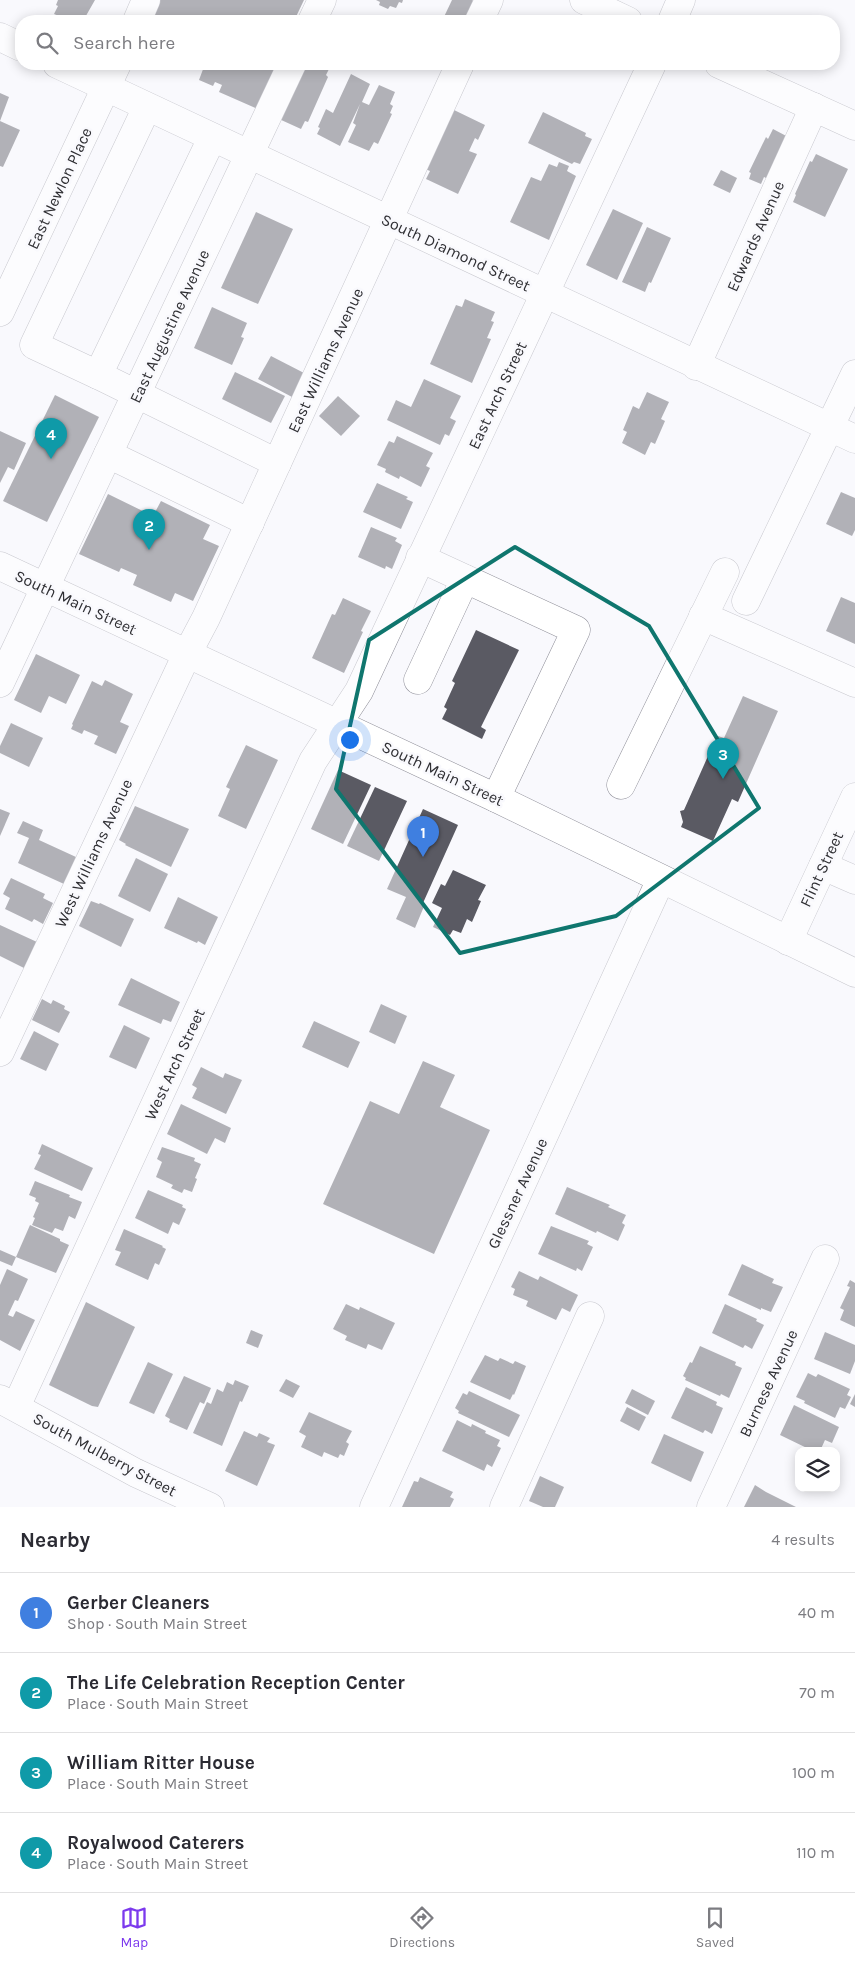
<!DOCTYPE html>
<meta charset="utf-8">
<style>
body{margin:0;font-family:Karla,sans-serif;background:#f7f7f7;color:#2b2b33}
.controls{position:absolute;right:15px;bottom:15px;display:grid;overflow:hidden;border-radius:10px;box-shadow:0 2px 12px #0003}
.controls button{width:45px;height:45px;display:grid;place-items:center;padding:0;border:0;border-bottom:1px solid #e1e1e2;background:#fff;color:#2b2b33;font:25px sans-serif}
.you{position:absolute;left:349px;top:739px;width:18px;height:18px;margin:-12px;border:4px solid #fff;border-radius:50%;background:#1a73e8;box-shadow:0 0 0 8px #1a73e833}
.badge{display:grid;place-items:center;width:32px;height:32px;border-radius:50%;background:#7c3aed;color:#fff;font-size:16px;font-weight:700}
.pin{position:absolute;translate:-50% -41px;filter:drop-shadow(0 1px 2px #0008)}
.pin::after{content:'';position:absolute;top:26px;width:18px;height:15px;background:inherit;clip-path:polygon(0 0,100% 0,50% 100%)}
.list{margin:0;padding:0;list-style:none}
h2{display:flex;justify-content:space-between;align-items:center;height:65px;margin:0;padding:0 20px;font-size:21px}
h2 small{font-size:16px;font-weight:400;color:#7c7c81}
.list li{display:grid;grid-template-columns:32px 1fr auto;gap:15px;align-items:center;box-sizing:border-box;height:80px;padding:0 20px;border-top:1px solid #e1e1e2}
.list b{display:block;font-size:19px;white-space:nowrap}
.list p{margin:0;font-size:16px;white-space:nowrap;color:#7c7c81}
.list em{font-size:16px;font-style:normal;color:#7c7c81}
.icon{flex:none;width:28px;height:28px;fill:none;stroke:currentColor;stroke-width:2;stroke-linecap:round;stroke-linejoin:round}
.map{position:relative;flex:none;width:855px;height:1507px;overflow:hidden}
.search{position:absolute;background:#fff;box-shadow:0 2px 12px #0003;left:15px;right:15px;top:15px;height:55px;display:flex;align-items:center;gap:12px;box-sizing:border-box;padding:0 18px;border-radius:20px;color:#7c7c81;font-size:19px}
.sheet{height:385px;background:#fff}
nav{display:flex;justify-content:space-around;align-items:center;box-sizing:border-box;height:70px;border-top:1px solid #e1e1e2;background:#fff;font-size:14px;color:#7c7c81}
nav a{display:grid;justify-items:center;gap:2px}
nav .on{color:#7c3aed}
.map>svg:first-child{display:block}
</style>
<div class="map">
<svg width="855" height="1507" viewBox="0 0 855 1507">
<rect width="100%" height="100%" fill="#f9f9fd"/>
<g fill="#5a5a63">
<path d="M58,0H95L83,21H71L54,14L58,6L56,5Z"/>
<path d="M157,0H304L294,21H147Z"/>
<path d="M376,0H403L402,3L399,2L396,8L390,6L388,9L379,5L380,2Z"/>
<path d="M452,0H472L480,4L474,21H442Z"/>
<path d="M205,64H282L260,110L219,92L222,85L215,82L213,86L199,80Z"/>
<path d="M300,64H323L330,67L326,75L328,77L308,122L305,121L301,129L279,119Z"/>
<path d="M351,74L370,84L362,102L369,105L379,85L395,92L390,104L393,106L390,113L392,114L378,144L374,142L369,151L348,142L356,125L353,123L360,104L340,146L317,134L320,128L318,127L326,109L333,113Z"/>
<path d="M0,93L9,97L0,121L20,130L3,167L0,166Z"/>
<path d="M454,110L485,125L478,140L475,138L469,151L477,154L458,194L426,179L430,171L425,169Z"/>
<path d="M543,112L586,133L585,136L592,139L580,164L574,162L572,164L528,143Z"/>
<path d="M773,129L792,139L776,183L764,177L761,184L749,179L751,173L749,172L766,137L768,139Z"/>
<path d="M816,154L848,169L825,217L793,202L796,195L795,194L810,161L812,162Z"/>
<path d="M559,162L569,166L567,171L576,176L549,240L510,222L531,177L541,181L549,164L557,167Z"/>
<path d="M721,170L737,178L730,193L713,185Z"/>
<path d="M613,209L643,223L617,280L586,265Z"/>
<path d="M256,212L293,229L258,304L221,288Z"/>
<path d="M647,227L671,238L651,283L649,282L645,292L622,282Z"/>
<path d="M465,299L495,312L491,321L494,322L487,338L491,339L472,383L430,364L456,305L462,307Z"/>
<path d="M212,307L247,323L241,337L244,338L232,365L194,348Z"/>
<path d="M271,356L304,373L292,397L258,379Z"/>
<path d="M235,372L285,396L271,423L222,399Z"/>
<path d="M424,379L461,396L450,418L456,421L449,436L445,434L440,445L387,420L396,400L411,407Z"/>
<path d="M647,392L669,402L661,419L665,421L655,444L651,442L645,455L622,443L627,432L623,430L633,406L639,409Z"/>
<path d="M55,395L99,417L47,522L3,501Z"/>
<path d="M338,396L360,416L341,436L319,416Z"/>
<path d="M0,431L26,443L14,470L8,467L0,483Z"/>
<path d="M397,436L433,453L426,466L430,468L421,487L400,476L399,479L385,472L386,469L377,465L389,441L394,443Z"/>
<path d="M377,483L408,497L406,499L413,502L401,529L363,512Z"/>
<path d="M841,492L855,498V530L852,536L826,524Z"/>
<path d="M108,494L153,516L161,501L210,525L203,539L219,546L193,601L175,593L171,602L133,585L137,575L121,568L119,572L79,554Z"/>
<path d="M371,527L397,538L395,541L402,545L392,569L386,566L385,569L358,557Z"/>
<path d="M841,597L855,603V644L826,631Z"/>
<path d="M343,598L371,611L361,631L363,632L344,673L312,658L332,614L335,615Z"/>
<path d="M476,630L519,650L481,727L486,730L482,739L442,719L447,709L444,707L455,683L452,681Z"/>
<path d="M36,654L80,675L66,704L49,696L41,713L14,700Z"/>
<path d="M105,680L133,694L120,722L129,726L116,754L94,744L98,736L84,730L82,734L71,729L73,725L72,724L92,681L102,686Z"/>
<path d="M743,696L778,711L738,802L732,799L713,841L681,827L683,822L680,811L684,810L708,756L715,759L719,751L712,748L718,736L724,738Z"/>
<path d="M11,723L43,738L29,767L0,753V746Z"/>
<path d="M246,745L278,760L246,829L218,816L230,789L226,787Z"/>
<path d="M338,770L371,785L343,844L311,829Z"/>
<path d="M375,787L407,801L379,861L347,846Z"/>
<path d="M135,806L189,829L171,867L125,845L126,844L119,840Z"/>
<path d="M0,809L10,813L0,836Z"/>
<path d="M423,809L458,825L423,903L425,904L415,928L396,919L406,897L387,889Z"/>
<path d="M23,821L43,830L39,840L76,857L64,884L18,863L29,838L17,833Z"/>
<path d="M136,858L168,874L150,912L118,896Z"/>
<path d="M453,870L486,885L478,900L481,901L472,922L467,919L461,933L453,930L450,935L433,927L442,908L432,903L441,884L445,886Z"/>
<path d="M11,878L45,894L43,898L53,903L43,924L34,919L32,922L5,909L10,898L3,894Z"/>
<path d="M178,897L218,917L205,945L198,941L197,943L164,928Z"/>
<path d="M91,901L99,904L100,903L134,919L121,947L79,926Z"/>
<path d="M0,925L37,942L24,968L0,956Z"/>
<path d="M131,978L180,1002L171,1022L163,1019L161,1024L118,1005Z"/>
<path d="M42,999L51,1004L53,1000L65,1006L64,1009L70,1012L59,1033L32,1020Z"/>
<path d="M381,1004L407,1016L395,1044L369,1032Z"/>
<path d="M314,1021L360,1042L348,1068L302,1047Z"/>
<path d="M124,1025L150,1038L136,1069L109,1057Z"/>
<path d="M34,1031L59,1044L46,1071L20,1059Z"/>
<path d="M423,1061L455,1075L440,1107L490,1130L434,1254L323,1204L370,1101L399,1114Z"/>
<path d="M201,1067L223,1078L225,1073L242,1080L226,1114L192,1098L197,1088L192,1085Z"/>
<path d="M181,1104L231,1128L225,1143L215,1138L207,1154L167,1134Z"/>
<path d="M42,1144L93,1168L82,1191L34,1169L41,1155L38,1154Z"/>
<path d="M162,1147L195,1158L194,1161L201,1164L195,1178L197,1179L192,1192L184,1189L182,1193L171,1188L173,1185L156,1177L162,1162L157,1159Z"/>
<path d="M35,1181L70,1195L69,1197L82,1202L75,1219L69,1216L63,1231L55,1228L52,1233L32,1225L35,1218L33,1217L39,1203L35,1201L36,1198L29,1195Z"/>
<path d="M567,1187L610,1205L608,1207L626,1215L622,1223L625,1225L618,1241L597,1231L596,1233L555,1214Z"/>
<path d="M148,1190L183,1205L182,1207L186,1209L179,1225L173,1222L168,1234L135,1218Z"/>
<path d="M30,1225L60,1239V1241L69,1245L56,1273L16,1257L12,1266L0,1261V1250L16,1257Z"/>
<path d="M551,1226L589,1241L587,1244L593,1247L582,1271L577,1268L576,1271L538,1254Z"/>
<path d="M124,1229L163,1246L162,1247L166,1249L159,1265L155,1263L148,1280L115,1265L121,1252L115,1250Z"/>
<path d="M742,1264L774,1279L772,1283L783,1287L771,1312L761,1308V1310L728,1295Z"/>
<path d="M7,1269L28,1279L18,1301L15,1300L8,1315L13,1317L16,1311L35,1320L20,1351L0,1340V1285Z"/>
<path d="M519,1271L538,1280L540,1276L578,1295L570,1312L562,1308L556,1320L526,1306L528,1301L513,1295L515,1289L511,1287Z"/>
<path d="M850,1280L855,1283V1327L840,1320L844,1310L840,1308L850,1287L847,1286Z"/>
<path d="M86,1302L135,1327L98,1407L92,1406L49,1385Z"/>
<path d="M346,1304L359,1310L360,1307L395,1323L382,1350L368,1344L366,1349L345,1340L347,1336L333,1329Z"/>
<path d="M725,1304L757,1319L756,1321L764,1325L752,1349L745,1345L743,1348L712,1333Z"/>
<path d="M251,1330L263,1335L258,1348L246,1343Z"/>
<path d="M825,1332L855,1345V1361L850,1374L814,1359Z"/>
<path d="M700,1346L736,1362L735,1365L742,1368L729,1398L721,1394L720,1396L685,1380L686,1378L683,1376L690,1362L692,1363Z"/>
<path d="M485,1355L498,1361L500,1358L513,1364L515,1361L526,1366L514,1395L513,1394L510,1400L470,1382Z"/>
<path d="M148,1362L173,1374L154,1414L129,1403Z"/>
<path d="M808,1373L816,1377L818,1374L850,1389L847,1395L851,1397L845,1409L840,1407L835,1418L804,1403L805,1401L796,1397Z"/>
<path d="M184,1376L211,1388L204,1404L200,1402L187,1430L169,1422L170,1419L165,1416Z"/>
<path d="M286,1379L300,1386L293,1398L279,1391Z"/>
<path d="M235,1380L249,1386L242,1402L240,1401L222,1446L193,1433L207,1402L211,1404L217,1389L223,1392L227,1382L233,1385Z"/>
<path d="M686,1387L717,1402L716,1405L723,1408L712,1434L705,1430L703,1433L671,1418Z"/>
<path d="M632,1389L655,1401L648,1415L625,1403Z"/>
<path d="M469,1391L520,1415L509,1437L458,1413L459,1411L455,1408L463,1393L467,1395Z"/>
<path d="M855,1394V1407L850,1404Z"/>
<path d="M794,1405L839,1427L832,1443L825,1440L820,1451H813L780,1435Z"/>
<path d="M627,1407L646,1417L639,1431L620,1421Z"/>
<path d="M309,1412L352,1431L346,1442L349,1444L344,1456L340,1454L338,1458L324,1452L322,1457L301,1447L306,1436L299,1432Z"/>
<path d="M457,1420L471,1427L472,1424L486,1431L485,1433L500,1440L497,1446L501,1448L492,1467L487,1464L484,1471L442,1451Z"/>
<path d="M244,1431L257,1437L259,1433L270,1438L267,1442L275,1445L257,1486L225,1471Z"/>
<path d="M664,1434L704,1452L691,1482L651,1463Z"/>
<path d="M540,1476L564,1487L555,1507H543L529,1501Z"/>
<path d="M420,1477L453,1492L450,1497L454,1499L450,1507H402L414,1481L418,1482Z"/>
<path d="M755,1485L766,1492L796,1507H744Z"/>
</g>
<g fill="none" stroke-linecap="round" stroke-linejoin="round">
<defs>
<g id="minor">
<path d="M584,0L628,21"/>
<path d="M137,21L146,0"/>
<path d="M312,21L322,0"/>
<path d="M479,21L489,0"/>
<path d="M672,21L681,0"/>
<path d="M0,37L21,47"/>
<path d="M57,64L855,439"/>
<path d="M719,64L855,126"/>
<path d="M147,107L34,345L98,375L212,138"/>
<path d="M0,312L117,64"/>
<path d="M696,366L814,107"/>
<path d="M98,375L277,463"/>
<path d="M108,454L250,523"/>
<path d="M420,558L576,630L496,798"/>
<path d="M746,601L855,374"/>
<path d="M703,616L855,683"/>
<path d="M418,680L465,579"/>
<path d="M0,683L292,64"/>
<path d="M621,785L725,572"/>
<path d="M823,866L855,880"/>
<path d="M788,941L855,797"/>
<path d="M0,1052L187,654L206,618L460,64"/>
<path d="M0,1399L136,1473L210,1507"/>
<path d="M16,1407L313,761L359,691L652,64"/>
<path d="M374,1507L661,879"/>
<path d="M504,1507L590,1316"/>
<path d="M711,1507L825,1259"/>
</g>
<path id="highway" d="M0,566L496,798L855,973"/>
</defs>
<use href="#minor" stroke="#8d8d97" stroke-width="29"/>
<use href="#highway" stroke="#8d8d97" stroke-width="29"/>
<use href="#minor" stroke="#fff" stroke-width="28"/>
<use href="#highway" stroke="#fff" stroke-width="28"/>
</g>
<path d="M0 0H855V1507H0ZM515,547L649,626L759,808L616,916L460,953L336,789L369,640Z" fill="#f9f9fd" fill-opacity=".55" fill-rule="evenodd"/>
<path fill="none" stroke="#0f766e" stroke-width="4" stroke-linejoin="round" d="M515,547L649,626L759,808L616,916L460,953L336,789L369,640Z"/>
<g text-anchor="middle" stroke-width="5" stroke-linejoin="round" paint-order="stroke">
<g font-size="16" fill="#2f2f33" stroke="#f9f9fd">
<text transform="translate(59 188) rotate(-65)" y="6">East Newlon Place</text>
<text transform="translate(755 236) rotate(-66)" y="6">Edwards Avenue</text>
<text transform="translate(456 252) rotate(25)" y="6">South Diamond Street</text>
<text transform="translate(169 326) rotate(-65)" y="6">East Augustine Avenue</text>
<text transform="translate(325 360) rotate(-65)" y="6">East Williams Avenue</text>
<text transform="translate(497 395) rotate(-65)" y="6">East Arch Street</text>
<text transform="translate(76 602) rotate(25)" y="6">South Main Street</text>
<text transform="translate(443 773) rotate(25)" y="6">South Main Street</text>
<text transform="translate(93 853) rotate(-65)" y="6">West Williams Avenue</text>
<text transform="translate(821 869) rotate(-65)" y="6">Flint Street</text>
<text transform="translate(174 1064) rotate(-65)" y="6">West Arch Street</text>
<text transform="translate(517 1193) rotate(-65)" y="6">Glessner Avenue</text>
<text transform="translate(768 1383) rotate(-65)" y="6">Burnese Avenue</text>
<text transform="translate(105 1454) rotate(28)" y="6">South Mulberry Street</text>
</g>
</g>
</svg>
<div class="controls">
<button><svg class="icon" aria-label="layers" viewBox="0 0 24 24"><path d="M12 4l9 5-9 5-9-5zM3 14l9 5 9-5"/></svg></button>
</div>
<div class="you"></div>
<div class="pin badge" style="left:423px;top:857px;background:#3f7fe0">1</div>
<div class="pin badge" style="left:149px;top:550px;background:#0f9aa8">2</div>
<div class="pin badge" style="left:723px;top:779px;background:#0f9aa8">3</div>
<div class="pin badge" style="left:51px;top:459px;background:#0f9aa8">4</div>
<div class="search"><svg class="icon" aria-label="search" viewBox="0 0 24 24"><circle cx="10" cy="10" r="6"/><path d="M15 15l6 6"/></svg>Search here</div>
</div>
<section class="sheet">
<h2>Nearby<small>4 results</small></h2>
<ul class="list">
<li><span class="badge" style="background:#3f7fe0">1</span><div><b>Gerber Cleaners</b><p>Shop · South Main Street</p></div><em>40 m</em></li>
<li><span class="badge" style="background:#0f9aa8">2</span><div><b>The Life Celebration Reception Center</b><p>Place · South Main Street</p></div><em>70 m</em></li>
<li><span class="badge" style="background:#0f9aa8">3</span><div><b>William Ritter House</b><p>Place · South Main Street</p></div><em>100 m</em></li>
<li><span class="badge" style="background:#0f9aa8">4</span><div><b>Royalwood Caterers</b><p>Place · South Main Street</p></div><em>110 m</em></li>
</ul>
</section>
<nav>
<a class="on"><svg class="icon" aria-label="map" viewBox="0 0 24 24"><path d="M3 6l6-2 6 2 6-2v14l-6 2-6-2-6 2zM9 4v14M15 6v14"/></svg>Map</a>
<a><svg class="icon" aria-label="directions" viewBox="0 0 24 24"><path d="M12 3l9 9-9 9-9-9zM9 14v-3h6M13 9l2 2-2 2"/></svg>Directions</a>
<a><svg class="icon" aria-label="saved" viewBox="0 0 24 24"><path d="M7 4h10v16l-5-4-5 4z"/></svg>Saved</a>
</nav>
